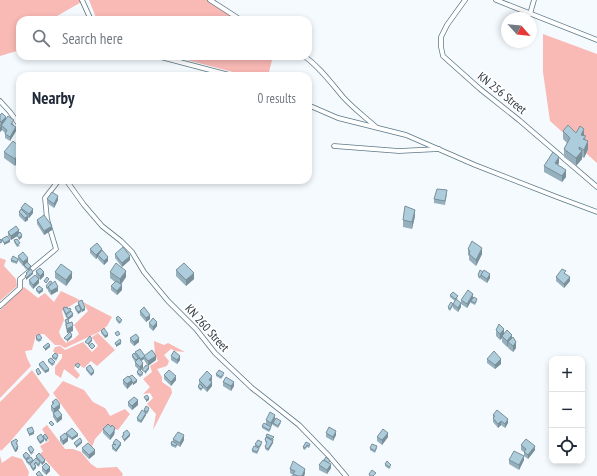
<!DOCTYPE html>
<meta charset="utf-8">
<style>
body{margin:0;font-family:"PT Sans Narrow",sans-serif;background:#f2f2f3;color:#1f2937}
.controls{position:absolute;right:12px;bottom:12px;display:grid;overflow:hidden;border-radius:8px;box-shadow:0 2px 6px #0003}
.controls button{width:36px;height:36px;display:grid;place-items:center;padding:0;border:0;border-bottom:1px solid #e0e1e3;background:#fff;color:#1f2937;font:20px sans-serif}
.compass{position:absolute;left:501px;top:12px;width:36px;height:36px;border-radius:50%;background:#fff;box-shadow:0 2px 6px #0003;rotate:117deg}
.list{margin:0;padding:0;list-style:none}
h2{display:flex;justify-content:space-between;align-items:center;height:52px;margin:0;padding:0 16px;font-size:17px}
h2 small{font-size:13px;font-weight:400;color:#747a83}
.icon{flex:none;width:22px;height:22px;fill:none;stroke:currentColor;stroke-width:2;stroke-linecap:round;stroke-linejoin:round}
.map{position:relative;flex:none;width:597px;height:476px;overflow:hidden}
.search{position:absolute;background:#fff;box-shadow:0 2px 6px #0003;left:16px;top:16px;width:296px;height:44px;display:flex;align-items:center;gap:10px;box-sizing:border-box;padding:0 14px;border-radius:12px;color:#747a83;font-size:15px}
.panel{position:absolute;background:#fff;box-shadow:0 2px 6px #0003;left:16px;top:72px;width:296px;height:112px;border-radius:12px}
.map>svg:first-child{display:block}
</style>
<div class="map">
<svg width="597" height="476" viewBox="0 0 597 476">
<rect width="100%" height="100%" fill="#f4fafe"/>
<g fill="#f9b9b5">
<path d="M0,0H85L57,16V20H20V50L0,56Z"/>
<path d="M89,0H207L239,20H97Z"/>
<path d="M543,34L597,54V163L550,121L543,72Z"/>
<path d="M172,56H273L268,76H248Z"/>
<path d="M0,258L6,260L4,266L16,279L17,286L0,301Z"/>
<path d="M24,287L38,298L45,293L54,302L61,291L80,300L62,311L64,320L59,332L61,337L66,343L74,339L79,334L74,325L88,311L83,302L112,317L107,326L99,332L65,348L60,345H55L44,334L36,335L32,350L25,351L27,358L31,366L0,398V310Z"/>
<path d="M98,333L115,350L97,366L91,361L84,368L78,364L74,368L80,375L77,379L64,369L61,378L55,374V367L62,358V354H56L53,351L55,347L60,346L65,350L83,342L92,352L98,346L92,337Z"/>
<path d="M154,341L164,345L168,343L185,352L175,351L171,349L164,355L169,361L167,366L157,369L162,377V382L171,388L172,393L153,430L156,414L147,404L153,398L150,393L143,394L150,387L143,379L152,372L150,366L158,361L155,355Z"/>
<path d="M32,370L50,395L9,443L1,451L0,449V402Z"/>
<path d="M63,381L84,390L93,402L105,408L110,416L125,409L130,414L118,430L106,427L95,439L92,447L53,393Z"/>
<path d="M47,425L65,449H73L81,452L91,464L97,468L117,467L123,474L122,476H60L40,454L43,451L40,446L49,441L42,429Z"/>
<path d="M0,456L2,463L12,456L22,459L29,472L28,476H0Z"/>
</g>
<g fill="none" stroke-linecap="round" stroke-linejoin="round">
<defs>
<g id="street">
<path d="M82,0L91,20"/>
<path d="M210,0L241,20"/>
<path d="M465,0L447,25L441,37V47L443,56L480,89L519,120L597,187"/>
<path d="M496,0L597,40"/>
<path d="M530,14L534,0"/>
<path d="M157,56L233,76"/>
<path d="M304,56C320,67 331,83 343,97C353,108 365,117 376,127"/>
<path d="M0,101L10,112L20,126"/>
<path d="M308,105L338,118L406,135L475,165L557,197L597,212"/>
<path d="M334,146L399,151L439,149"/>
<path d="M66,180L84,205L102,226L121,241L132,252L144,272L168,301L196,329L215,353L252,388L299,425L329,456L346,476"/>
<path d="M0,306L20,288V279L56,249L47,219L45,198L59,180"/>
</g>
</defs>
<use href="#street" stroke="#5c7887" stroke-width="5.5"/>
<use href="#street" stroke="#fff" stroke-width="4"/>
</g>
<g fill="#95afbd">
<path d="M0,115L14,124L13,125L16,131L10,141L5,138V133L2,130L0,132Z"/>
<path d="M563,131L584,135L586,140L588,149L584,158L582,157V159L576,166L564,157V149L567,143L563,139Z"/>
<path d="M20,147L15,166L4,158V152Z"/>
<path d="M559,163L558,165L566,177L562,182L544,172V166Z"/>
<path d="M447,194L445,205L434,203V199Z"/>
<path d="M47,199L58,200L54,208L47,203Z"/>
<path d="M21,208L33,213L29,218H28V220L25,222L19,216V212L21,209Z"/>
<path d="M415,216L412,229L403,227V220Z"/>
<path d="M37,220L52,230L44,235L37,224Z"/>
<path d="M8,232L22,237L19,240L17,236L11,240L8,236Z"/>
<path d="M14,240L20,246L17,247L14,242Z"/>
<path d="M90,249L102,250L108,261L104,265L98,259V257L96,259L90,253Z"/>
<path d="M468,249L482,254L476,266L469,260V256L468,255Z"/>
<path d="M115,254L130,260L122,267L115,258Z"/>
<path d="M18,256L28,262L31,268L28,271L24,267V266H23L18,260L17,264L11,262V260L18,259Z"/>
<path d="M176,270L194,279L186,286L176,276Z"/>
<path d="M480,270L490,278L487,283L481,279V278L480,279L478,277V275Z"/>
<path d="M36,271L44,276L40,280L36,275Z"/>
<path d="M55,272L72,278L66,286L55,278Z"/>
<path d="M110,272L126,277L121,285L122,290L117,295L111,290V286L115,282L110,278Z"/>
<path d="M566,274L570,281L564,288L556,281V277Z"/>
<path d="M29,280L39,283L33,289L29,284Z"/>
<path d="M52,284L58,291L51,295L48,291V289V290L46,288V286Z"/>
<path d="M36,289L43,291L39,294L36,291Z"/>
<path d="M450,295L458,298L456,300L461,307L458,312L453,308V306L450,311L448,309V307L453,304L455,301L450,297Z"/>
<path d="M473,298L467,308L461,304V300Z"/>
<path d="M471,301H477L475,305L471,303Z"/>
<path d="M78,302L85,310L82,312L81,311V312L78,314L75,309V307L78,305Z"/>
<path d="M63,308H65L73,316L68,320L66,317L63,310Z"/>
<path d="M140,311L150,319L146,322L140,315Z"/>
<path d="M116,318L122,322L119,324L116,320Z"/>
<path d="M65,320L73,331L67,333L66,328Z"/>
<path d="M149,323L157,326L153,331L149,327Z"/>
<path d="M496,330L512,338L516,348L513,352L508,348V346L507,347L502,342V338L500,340L496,336Z"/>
<path d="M101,331L108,336L105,338L101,333Z"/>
<path d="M36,336L42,340L39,342L36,340Z"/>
<path d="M130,338L139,342L134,346L130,342Z"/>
<path d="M135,352L156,360L148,366L144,360V359L141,361L143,368L140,370L143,375L140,377L137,374V372L139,370L135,366V362L132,357V355L138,359H139L135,354Z"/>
<path d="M52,356L58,357L56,361L52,358Z"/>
<path d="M171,356L180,360L177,364L171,360Z"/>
<path d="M487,359L501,364L495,369L487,363Z"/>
<path d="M48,360L55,364L52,366L48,362Z"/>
<path d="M39,364L49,371L45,373L39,366Z"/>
<path d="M86,368L94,373L91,376L86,370Z"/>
<path d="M216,374L224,375L221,379L216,376Z"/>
<path d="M164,375L176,380L171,386L164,379Z"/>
<path d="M129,377L137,382L133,385L132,383V384L127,389L123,384V380Z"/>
<path d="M199,380H212L211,381L212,386L207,392L203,388L201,391L198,388V386L199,384Z"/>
<path d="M223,382L234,386L231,391L223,386Z"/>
<path d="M52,402L60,408L58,410L62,419L57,423L53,417V413L51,410V406L52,405Z"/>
<path d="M128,402L138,405L132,410L128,406Z"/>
<path d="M144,410H149L147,414H146V415L141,423L137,421V418L144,412Z"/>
<path d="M493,415L508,423L505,428L501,425L498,428L493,422Z"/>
<path d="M266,420L281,423L278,428L273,425V423L271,427V429L269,432L262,428V426L266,424Z"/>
<path d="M103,429L115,432L114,435L110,440L103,433Z"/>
<path d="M66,433L78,436L72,440L68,437V441L63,445L60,441V437L66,434Z"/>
<path d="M326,433L336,435L333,441L326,437Z"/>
<path d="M43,436L48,440L46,442L44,439V441L40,444L37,439V437H43Z"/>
<path d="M266,436L274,439L273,441V443L268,451L265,449V447L267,443L265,442Z"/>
<path d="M377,437H388L382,445L377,441Z"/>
<path d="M173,439L184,440L180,447L177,445L176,448L171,446V444L173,442Z"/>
<path d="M11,442L18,443L17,444L18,449L17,450V451L15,452L11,444Z"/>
<path d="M306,442L310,446L309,448L307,447L305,450L303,449V447Z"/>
<path d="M113,443L121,445L116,452L112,449V446L113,444Z"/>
<path d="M255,444H262L259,449L255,446Z"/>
<path d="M521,445L535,450L528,459L524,456V452L521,450Z"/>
<path d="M28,448L34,452L31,455L28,450Z"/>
<path d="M82,448L95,454L89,459L82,452Z"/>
<path d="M370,448H377L375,453L370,450Z"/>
<path d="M252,450H259L257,454L252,452Z"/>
<path d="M23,455L30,458L33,461L36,458V456L45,462L42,465L40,463V465L38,467L36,464L35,465L36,468L33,471L30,466V465H29L26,462V461L23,457Z"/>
<path d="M509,460H524L519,470L509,464Z"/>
<path d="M330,463V464L331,468L327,474L319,470V465Z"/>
<path d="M385,464L391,467L389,469L385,466Z"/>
<path d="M42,467L50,471L46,475L42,471Z"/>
<path d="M290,469L305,473L304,476H290L293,475L290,473Z"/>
</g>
<g fill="#798f9a">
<path d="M6,117V121L1,126V122Z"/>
<path d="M2,126V130L0,132V128Z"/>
<path d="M16,127V131L10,141V137Z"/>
<path d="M584,129V137L581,135Z"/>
<path d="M588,141V149L584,158V150Z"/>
<path d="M582,151V159L576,166V158Z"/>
<path d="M20,152V158L15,166V159Z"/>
<path d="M559,157V163L555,169V163Z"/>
<path d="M566,170V177L562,182V176Z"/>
<path d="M58,196V200L54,208V204Z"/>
<path d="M33,209V213L29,218V214Z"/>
<path d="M415,210V216L412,229V222Z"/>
<path d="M28,216V220L25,222V218Z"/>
<path d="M52,226V230L44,235V231Z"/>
<path d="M19,230V235L11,240V236Z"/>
<path d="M22,235V237L19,240V238Z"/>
<path d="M10,240V242L4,245V243Z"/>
<path d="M482,248V254L476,266V260Z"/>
<path d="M102,249V253L98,255V257L96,259V255Z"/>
<path d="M130,256V260L122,267V263Z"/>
<path d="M108,257V261L104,265V261Z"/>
<path d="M28,258V262L23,266V262Z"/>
<path d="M31,266V268L28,271V269Z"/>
<path d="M126,271V277L120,285V279Z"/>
<path d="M33,272V274L26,280V278Z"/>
<path d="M44,272V276L40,280V276Z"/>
<path d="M72,272V278L66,286V280Z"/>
<path d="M194,273V279L186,286V280Z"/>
<path d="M490,274V278L487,283V279Z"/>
<path d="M570,277V281L564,288V284Z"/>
<path d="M39,279V283L33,289V285Z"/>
<path d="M122,285V290L117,295V291Z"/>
<path d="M58,287V291L51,295V291Z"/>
<path d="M43,289V291L39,294V292Z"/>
<path d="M473,294V298L467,308V304Z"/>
<path d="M461,303V307L458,312V308Z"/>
<path d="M85,308V310L82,312V310Z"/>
<path d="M81,310V312L78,314V312Z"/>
<path d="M73,314V316L68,320V318Z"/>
<path d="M150,315V319L146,322V318Z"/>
<path d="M157,322V326L153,331V327Z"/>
<path d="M73,326V331L67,333V329Z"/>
<path d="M504,329V335L502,336V338L500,340V334Z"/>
<path d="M108,334V336L105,338V336Z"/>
<path d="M72,335V337L67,342V340Z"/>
<path d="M512,335V342H508V346L507,347V341Z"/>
<path d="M139,338V342L134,346V342Z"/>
<path d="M92,339V341L88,346V344Z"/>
<path d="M121,342V344L116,347V345Z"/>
<path d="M516,342V348L513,352V346Z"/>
<path d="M50,345V347L45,351V349Z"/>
<path d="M156,356V360L148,366V361Z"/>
<path d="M180,356V360L177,364V360Z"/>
<path d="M144,357V359L141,361V359Z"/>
<path d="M501,359V364L495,369V365Z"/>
<path d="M143,363V368L140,371V367Z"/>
<path d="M149,367V369L145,374V372Z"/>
<path d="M49,369V371L45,373V371Z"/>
<path d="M94,371V373L91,376V374Z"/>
<path d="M176,376V380L171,386V382Z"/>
<path d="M212,376V380L209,384V380Z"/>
<path d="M132,380V384L127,389V384Z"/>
<path d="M137,380V382L133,385V383Z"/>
<path d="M212,382V386L207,392V388Z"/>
<path d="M234,382V386L231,391V386Z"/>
<path d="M149,398V400L146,402V400Z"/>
<path d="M138,400V405L132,410V406Z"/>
<path d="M60,404V408L54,413V409Z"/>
<path d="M146,413V415L141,423V421Z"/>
<path d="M62,415V419L57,423V419Z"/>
<path d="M275,415V419L271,427V423Z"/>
<path d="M508,419V423L505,428V424Z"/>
<path d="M501,421V425L498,428V424Z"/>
<path d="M115,428L114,435L110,440V436Z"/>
<path d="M336,431V435L333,441V437Z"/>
<path d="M34,432V434L29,436V434Z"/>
<path d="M388,433V437L382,445V440Z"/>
<path d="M78,434V436L72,440V438Z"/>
<path d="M130,434V436L124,442V440Z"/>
<path d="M184,435V440L180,447V443Z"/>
<path d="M68,437V441L63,445V441Z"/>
<path d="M44,439V441L40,444V442Z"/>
<path d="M82,441V443L76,448V446Z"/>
<path d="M273,441V443L268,451V449Z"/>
<path d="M121,443V445L116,452V450Z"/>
<path d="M535,446V450L528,459V455Z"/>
<path d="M18,447V449L17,450V451L15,452V450Z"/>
<path d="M95,450V454L89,459V455Z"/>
<path d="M524,456V460L519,470V465Z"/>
<path d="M45,460V462L42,465V463Z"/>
<path d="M331,464V468L327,474V470Z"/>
<path d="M36,466V468L33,471V469Z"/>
<path d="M50,467V471L46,475V471Z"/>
<path d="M305,469V473L304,476H302Z"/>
</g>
<g fill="#adccdc" stroke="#798f9a">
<path d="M2,113L6,117L1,122L0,121V115Z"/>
<path d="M8,116L14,120L11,124L16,127L10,137L5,134L7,130L2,126L0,128V125L1,126Z"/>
<path d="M568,125L576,133L580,126L584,129L581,135L586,136L583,139L588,141L584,150L579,147V149L582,151L576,158L564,149L570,138L563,131Z"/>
<path d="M13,141L20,147V152L15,159L4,152Z"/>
<path d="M553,152L559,157L555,163L566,170L562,176L544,166Z"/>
<path d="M437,189L447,190L445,201L434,199Z"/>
<path d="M52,192L58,196L54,204L47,199Z"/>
<path d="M25,203L33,209L29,214L21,208Z"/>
<path d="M405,206L415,210L412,222L403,220Z"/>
<path d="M21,209L28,216L25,218L19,212Z"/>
<path d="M44,215L52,226L44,231L37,220Z"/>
<path d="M16,226L19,230L11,236L8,232Z"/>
<path d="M20,232L22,235L19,238L17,235Z"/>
<path d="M7,236L10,240L4,243L2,239Z"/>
<path d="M1,239L2,242L0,243V240Z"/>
<path d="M17,239L20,243L17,245L14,240Z"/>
<path d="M472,241L482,248L476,260L469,254L470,251L468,249Z"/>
<path d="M97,243L102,249L96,255L90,249Z"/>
<path d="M123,247L130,256L122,263L115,254Z"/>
<path d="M102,250L108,257L104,261L98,255Z"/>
<path d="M23,252L28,258L23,262L18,256Z"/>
<path d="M13,256L18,259L17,262L11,260Z"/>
<path d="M27,262L31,266L28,269L24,265Z"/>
<path d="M116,263L126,271L120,279L110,272Z"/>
<path d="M184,263L194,273L186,280L176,270Z"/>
<path d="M61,264L72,272L66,280L55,272Z"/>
<path d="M40,268L44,272L40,276L36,271Z"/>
<path d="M31,269L33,272L26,278L25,276L27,274L26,273Z"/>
<path d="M562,269L566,271L564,273L570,277L564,284L556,277Z"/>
<path d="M480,270L483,272L480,277L478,275Z"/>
<path d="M484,270L490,274L487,279L481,275Z"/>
<path d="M35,275L39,279L33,285L29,280Z"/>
<path d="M47,277L49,279L46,283L44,281Z"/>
<path d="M50,281L52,282L48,288L46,286Z"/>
<path d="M55,281L58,287L51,291L48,287Z"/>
<path d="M116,281L122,285L117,291L111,286Z"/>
<path d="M39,286L43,289L39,292L36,289Z"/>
<path d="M468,290L473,294L467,304L461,300Z"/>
<path d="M453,292L458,296L455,299L450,295Z"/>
<path d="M474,297L477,299L475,303L471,301Z"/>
<path d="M456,299L461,303L458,308L453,304Z"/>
<path d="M82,300L85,308L82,310L78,302Z"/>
<path d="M451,302L453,304L450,309L448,307Z"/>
<path d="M79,305L81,310L78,312L75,307Z"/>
<path d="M65,307V308L67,307L68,309L70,308L71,310L66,314L63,308Z"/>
<path d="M144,307L150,315L146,318L140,311Z"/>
<path d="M71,311L73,314L68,318L66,315Z"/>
<path d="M118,316L122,320L119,322L116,318Z"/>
<path d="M153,318L157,322L153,327L149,323Z"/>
<path d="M68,319L69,323L67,324L65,320Z"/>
<path d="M72,322L73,326L67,329L66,324Z"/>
<path d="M499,324L504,329L500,334L496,330Z"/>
<path d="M104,328L108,334L105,336L101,331Z"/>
<path d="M507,330L512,335L507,341L502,336Z"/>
<path d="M118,331L120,334L117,336L115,333Z"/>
<path d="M70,332L72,335L67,340L64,338Z"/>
<path d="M39,334L42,338L39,340L36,338L37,337L36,336Z"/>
<path d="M136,334L139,338L134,342L130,338Z"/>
<path d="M90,336L92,339L88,344L85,342Z"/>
<path d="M513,337L516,342L513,346L508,342Z"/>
<path d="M120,339L121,342L116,345L115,343Z"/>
<path d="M48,343L50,345L45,349L43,347Z"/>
<path d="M92,343L95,346L92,349L89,346Z"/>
<path d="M140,349L145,356L141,359L135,352Z"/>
<path d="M152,350L156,356L148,361L144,356Z"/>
<path d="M174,351L180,356L177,360L171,356Z"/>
<path d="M494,351L501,359L495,365L487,359Z"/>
<path d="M55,353L58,355L56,359L52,356Z"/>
<path d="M134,353L138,358L136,360L132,355Z"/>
<path d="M51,358L55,362L52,364L48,360Z"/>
<path d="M139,358L143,363L140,367L135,362Z"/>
<path d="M43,361L49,369L45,371L39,364Z"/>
<path d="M78,363L80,365L78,368L75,365Z"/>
<path d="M90,365L94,371L91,374L86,368Z"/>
<path d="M146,365L149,367L145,372L142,370Z"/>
<path d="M38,368L41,373L38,375L36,370Z"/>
<path d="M139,369L143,373L140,375L137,372Z"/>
<path d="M169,370L176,376L171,382L164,375Z"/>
<path d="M219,370L224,373L221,377L216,374Z"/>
<path d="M207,371L212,376L209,380L212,382L207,388L199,380Z"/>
<path d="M132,375L137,380L133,383L129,377Z"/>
<path d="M128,376L132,380L127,384L123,380Z"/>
<path d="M226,377L234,382L231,386L223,382Z"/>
<path d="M200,384L203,387L201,389L198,386Z"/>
<path d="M147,395L149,398L146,400L144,397Z"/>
<path d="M134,397L138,400L132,406L128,402Z"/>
<path d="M56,399L60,404L54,409L51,406L54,403L52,402Z"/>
<path d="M146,406L149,408L147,412L144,410Z"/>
<path d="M58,410L62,415L57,419L53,413Z"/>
<path d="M142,410L146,413L141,421L137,418Z"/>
<path d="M497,410L508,419L505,424L501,421L498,424L493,418L495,416L493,415Z"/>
<path d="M270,412L275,415L271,423L266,420Z"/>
<path d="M276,418L281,421L278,426L273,423Z"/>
<path d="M51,421L54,424L52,426L49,423Z"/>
<path d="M264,423L271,427L269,430L262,426Z"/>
<path d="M108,424L111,427L112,425L115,428L114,430V431L110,436L103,429Z"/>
<path d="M32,427L34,432L29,434L27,429Z"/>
<path d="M329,427L336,431L333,437L326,433Z"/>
<path d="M72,428L78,434L72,438L66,433Z"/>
<path d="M383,429L388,433L382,440L377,437Z"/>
<path d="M127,430L130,434L124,440L122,436L124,435L123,433Z"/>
<path d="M178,432L184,435L180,443L173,439Z"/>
<path d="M65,433L68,437L63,441L60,437Z"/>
<path d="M41,434L44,439L40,442L37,437Z"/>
<path d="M45,434L48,438L46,440L43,436Z"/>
<path d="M267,434L274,437L272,439L266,436Z"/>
<path d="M266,437L273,441L268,449L265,447L267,442L265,440Z"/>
<path d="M80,438L82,441L76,446L74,443Z"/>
<path d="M16,439L18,441L16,442L18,447L16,448L17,449L15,450L11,442Z"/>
<path d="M116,439L121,443L116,450L112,446L113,444L116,445L113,443Z"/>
<path d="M526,439L535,446L528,455L524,452L526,449L521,445Z"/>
<path d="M258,440L262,442L259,447L255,444Z"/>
<path d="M172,441L177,444L176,446L171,444Z"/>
<path d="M306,442L310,444L309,446L307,445L305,448L303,447Z"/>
<path d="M88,443L95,450L89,455L82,448Z"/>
<path d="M372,444L377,446L375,451L370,448Z"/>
<path d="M31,446L34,450L31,453L28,448Z"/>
<path d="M254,446L259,448L257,452L252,450Z"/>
<path d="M514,451L524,456L519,465L509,460Z"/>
<path d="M26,452L30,456L26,459L23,455Z"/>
<path d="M39,453L45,460L42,463L36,456Z"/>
<path d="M31,457L33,460L29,463L26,460Z"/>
<path d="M326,457L330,461L328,463L324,460Z"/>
<path d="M36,458L40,462L38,465L36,462L34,464L36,466L33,469L30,464Z"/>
<path d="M323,460L331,464L327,470L319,465Z"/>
<path d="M293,461L305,469L302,476H298L293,474L295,471L290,469Z"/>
<path d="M387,461L391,465L389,467L385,464Z"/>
<path d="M46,463L50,467L46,471L42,467Z"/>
<path d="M372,470L376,473L373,476H370L369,474Z"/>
<path d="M39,471L43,476H38L36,474Z"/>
</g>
<g text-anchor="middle" stroke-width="3.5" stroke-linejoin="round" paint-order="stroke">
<g font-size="12" fill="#2b373d" stroke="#fff">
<text transform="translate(502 93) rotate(39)" y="4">KN 256 Street</text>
<text transform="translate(207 328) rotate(48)" y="4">KN 260 Street</text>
</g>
</g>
</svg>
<div class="controls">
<button>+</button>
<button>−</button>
<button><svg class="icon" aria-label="locate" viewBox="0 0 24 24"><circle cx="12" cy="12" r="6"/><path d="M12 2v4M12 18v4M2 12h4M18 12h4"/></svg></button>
</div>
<svg class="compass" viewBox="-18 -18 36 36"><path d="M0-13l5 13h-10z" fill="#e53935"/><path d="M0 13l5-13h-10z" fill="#747a83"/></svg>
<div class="search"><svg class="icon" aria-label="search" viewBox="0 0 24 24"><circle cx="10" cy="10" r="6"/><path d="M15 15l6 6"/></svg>Search here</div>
<section class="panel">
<h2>Nearby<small>0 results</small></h2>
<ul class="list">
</ul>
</section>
</div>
